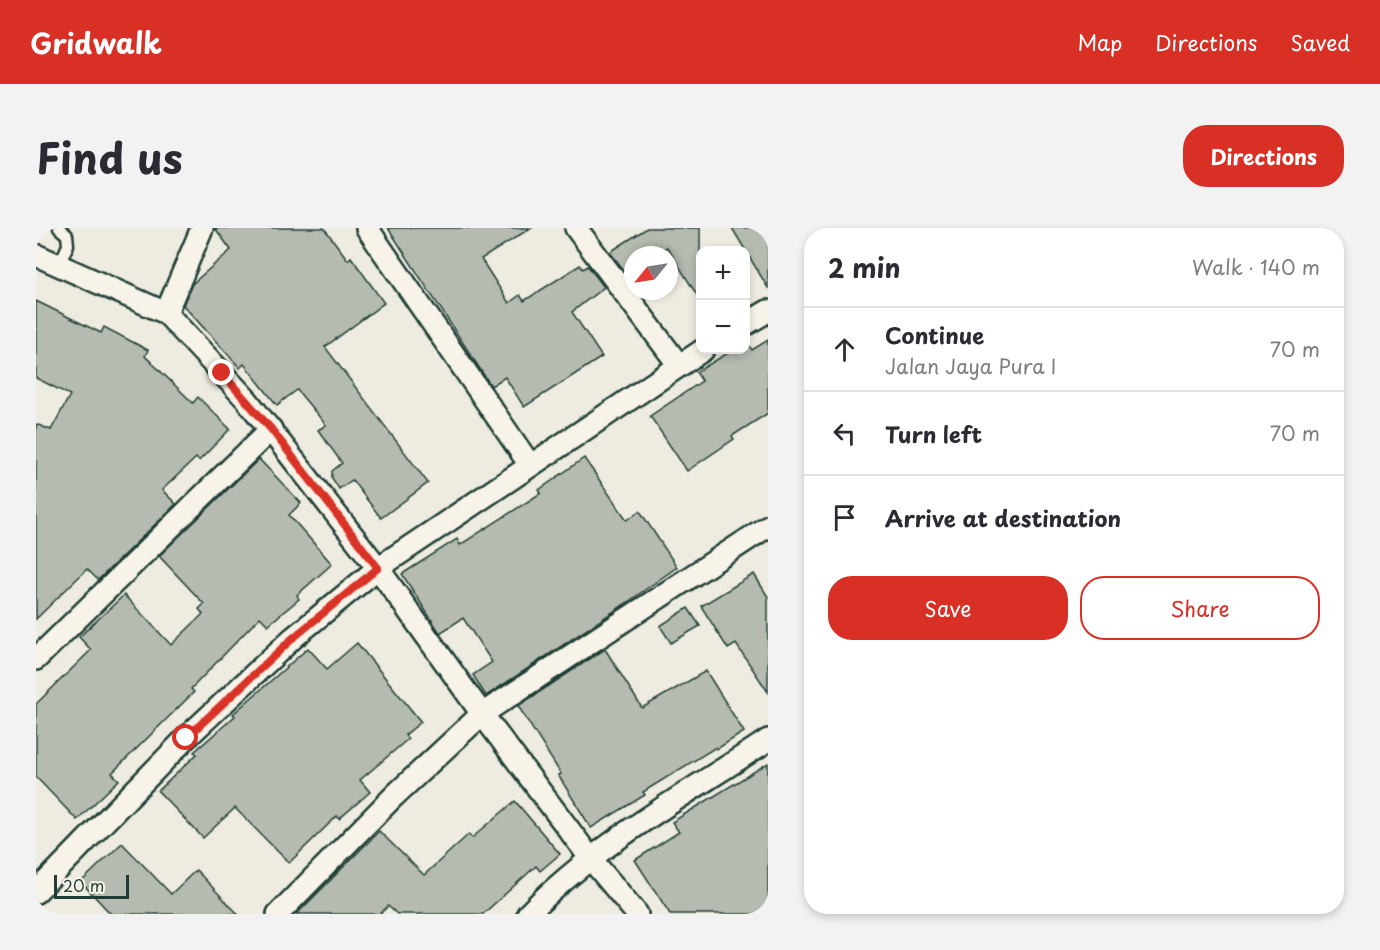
<!DOCTYPE html>
<meta charset="utf-8">
<style>
body{margin:0;font-family:"Playpen Sans",sans-serif;background:#f2f2f3;color:#2b2b33}
.controls{position:absolute;right:18px;top:18px;display:grid;overflow:hidden;border-radius:12px;box-shadow:0 3px 9px #0003}
.controls button{width:54px;height:54px;display:grid;place-items:center;padding:0;border:0;border-bottom:2px solid #e1e1e2;background:#fff;color:#2b2b33;font:30px sans-serif}
.compass{position:absolute;left:588px;top:18px;width:54px;height:54px;border-radius:50%;background:#fff;box-shadow:0 3px 9px #0003;rotate:240deg}
.scale{position:absolute;left:18px;bottom:15px;width:75px;box-sizing:border-box;padding-left:6px;border:3px solid #1f3d34;border-top:0;font-size:16px;line-height:21px;white-space:nowrap;color:#1f3d34;-webkit-text-stroke:4px #f7f3e8;paint-order:stroke}
.stop{position:absolute;width:18px;height:18px;margin:-14px;border:4px solid #d93025;border-radius:50%;background:#fff}
.stop.end{background:#d93025;border-color:#fff;box-shadow:0 2px 6px #0008}
.list{margin:0;padding:0;list-style:none}
h2{display:flex;justify-content:space-between;align-items:center;height:78px;margin:0;padding:0 24px;font-size:26px}
h2 small{font-size:20px;font-weight:400;color:#7c7c81}
.list li{display:grid;grid-template-columns:39px 1fr auto;gap:18px;align-items:center;box-sizing:border-box;height:84px;padding:0 24px;border-top:2px solid #e1e1e2}
.list b{display:block;font-size:22px;white-space:nowrap}
.list p{margin:0;font-size:20px;white-space:nowrap;color:#7c7c81}
.list em{font-size:20px;font-style:normal;color:#7c7c81}
.actions{display:flex;gap:12px;padding:18px 24px}
.actions a{flex:1;padding:14px 0;border:2px solid #d93025;border-radius:24px;text-align:center;font-size:21px;color:#d93025}
.actions .main{background:#d93025;color:#fff}
.icon{flex:none;width:33px;height:33px;fill:none;stroke:currentColor;stroke-width:2;stroke-linecap:round;stroke-linejoin:round}
.map{position:relative;flex:none;width:732px;height:686px;overflow:hidden;border-radius:24px}
header{display:flex;align-items:center;gap:36px;box-sizing:border-box;height:84px;padding:0 30px;background:#d93025;color:#fff}
header strong{font-size:28px}
nav{display:flex;gap:33px;margin-inline-start:auto;font-size:21px}
.intro{display:flex;align-items:center;justify-content:space-between;box-sizing:border-box;height:144px;padding:0 36px}
h1{margin:0;font-size:42px}
.button{padding:15px 27px;border-radius:24px;background:#d93025;color:#fff;font-size:21px;font-weight:700}
main{display:flex;gap:36px;padding:0 36px}
aside{flex:1;background:#fff;border-radius:24px;box-shadow:0 3px 9px #0003}
.map>svg:first-child{display:block}
</style>
<header>
<strong>Gridwalk</strong>
<nav><a>Map</a><a>Directions</a><a>Saved</a></nav>
</header>
<div class="intro"><h1>Find us</h1><a class="button">Directions</a></div>
<main>
<div class="map">
<svg width="732" height="686" viewBox="0 0 732 686">
<rect width="100%" height="100%" fill="#eeece1"/>
<filter id="ink" filterUnits="userSpaceOnUse"><feTurbulence type="fractalNoise" baseFrequency=".0167" numOctaves="2"/><feDisplacementMap in="SourceGraphic" scale="12" xChannelSelector="R" yChannelSelector="G"/><feConvolveMatrix kernelMatrix="1 2 1 2 8 2 1 2 1" color-interpolation-filters="sRGB"/></filter>
<g filter="url(#ink)">
<g fill="#b5bbb0" stroke="#1f3d34" stroke-width="1.5">
<path d="M179,0H288L312,32L315,29L348,75L289,119L392,255L345,290L316,252L303,261L296,250V243L306,235L282,202L290,197L261,162L241,177L208,136L204,140L147,77L156,56L195,22Z"/>
<path d="M352,0H495L445,31L473,75L484,67L488,73L544,37L547,41L552,38L568,59L536,84L566,129L488,179L469,149L455,158Z"/>
<path d="M611,0H664V72L631,19L618,27H597V41L590,45L574,24Z"/>
<path d="M696,0H732V60Z"/>
<path d="M0,73L65,105L68,99L112,122L109,128L157,175L162,169L194,201L163,233L160,230L126,262L140,276L62,352L51,341L0,391V196L15,202L34,167L0,150Z"/>
<path d="M732,112V185L696,208L698,211L651,243L614,188L666,153L660,144L697,122H710L711,113L716,122Z"/>
<path d="M548,230L591,292L604,283L641,339L589,376L450,468L437,447L456,434L427,390L404,405L366,346L421,311L424,317L505,265L503,262Z"/>
<path d="M223,231L265,275L253,287L296,336L261,367L263,371L232,397L224,389L155,461L158,464L76,545L83,552L41,592L0,549V476L55,422L43,409L88,367L135,417L167,386L163,381L168,376L123,328Z"/>
<path d="M718,346L732,369V464L700,416L692,421L665,378Z"/>
<path d="M652,380L664,398L635,415L624,398Z"/>
<path d="M321,415L385,494L369,507L372,511L324,552L334,564L303,591L301,588L253,635L199,580L167,610L122,563L161,526L158,524L199,488L197,486L272,420L291,441Z"/>
<path d="M569,421L606,480L670,443L708,504L681,521L680,519L607,564L609,567L555,600L522,547L525,546L482,478Z"/>
<path d="M732,535V686H634L599,632L643,604L636,594Z"/>
<path d="M479,573L524,626L504,643L500,638L447,686H361L352,678L344,686H261L343,603L388,647L433,606L436,610Z"/>
<path d="M86,615L135,666L160,642L202,686H75L45,654Z"/>
</g>
<g fill="none" stroke-linecap="round" stroke-linejoin="round">
<defs>
<path id="lane" d="M23,37L32,17L31,7L23,0"/>
<g id="street">
<path d="M331,0L494,237"/>
<path d="M540,0L642,136"/>
<path d="M0,27L130,85L211,172L342,340L446,486L555,631L601,686"/>
<path d="M130,85L166,0"/>
<path d="M710,96L732,83"/>
<path d="M0,431L235,201"/>
<path d="M0,664L150,510L257,410L342,340L667,122"/>
<path d="M242,686L358,568L446,486L732,298"/>
<path d="M492,686C560,616 651,566 732,512"/>
</g>
</defs>
<use href="#lane" stroke="#1f3d34" stroke-width="15"/>
<use href="#street" stroke="#1f3d34" stroke-width="26"/>
<use href="#lane" stroke="#f7f3e8" stroke-width="10"/>
<use href="#street" stroke="#f7f3e8" stroke-width="21"/>
</g>
</g>
<g fill="none" stroke-linecap="round" stroke-linejoin="round" filter="url(#ink)">
<path stroke="#d93025" stroke-width="8" d="M150,510L257,410L342,340L235,201L186,145"/>
</g>
</svg>
<div class="controls">
<button>+</button>
<button>−</button>
</div>
<svg class="compass" viewBox="-18 -18 36 36"><path d="M0-13l5 13h-10z" fill="#e53935"/><path d="M0 13l5-13h-10z" fill="#7c7c81"/></svg>
<div class="scale">20 m</div>
<div class="stop" style="left:150px;top:510px"></div>
<div class="stop end" style="left:186px;top:145px"></div>
</div>
<aside>
<h2>2 min<small>Walk · 140 m</small></h2>
<ul class="list">
<li><svg class="icon" aria-label="ahead" viewBox="0 0 24 24"><path d="M12 20V5M6 11l6-6 6 6"/></svg><div><b>Continue</b><p>Jalan Jaya Pura I</p></div><em>70 m</em></li>
<li><svg class="icon" aria-label="left" viewBox="0 0 24 24"><path d="M17 20v-9H6M10 6l-5 5 5 5"/></svg><div><b>Turn left</b></div><em>70 m</em></li>
<li><svg class="icon" aria-label="arrive" viewBox="0 0 24 24"><path d="M6 21V4h12l-3 4 3 4H6"/></svg><div><b>Arrive at destination</b></div></li>
</ul>
<div class="actions"><a class="main">Save</a><a>Share</a></div>
</aside>
</main>
